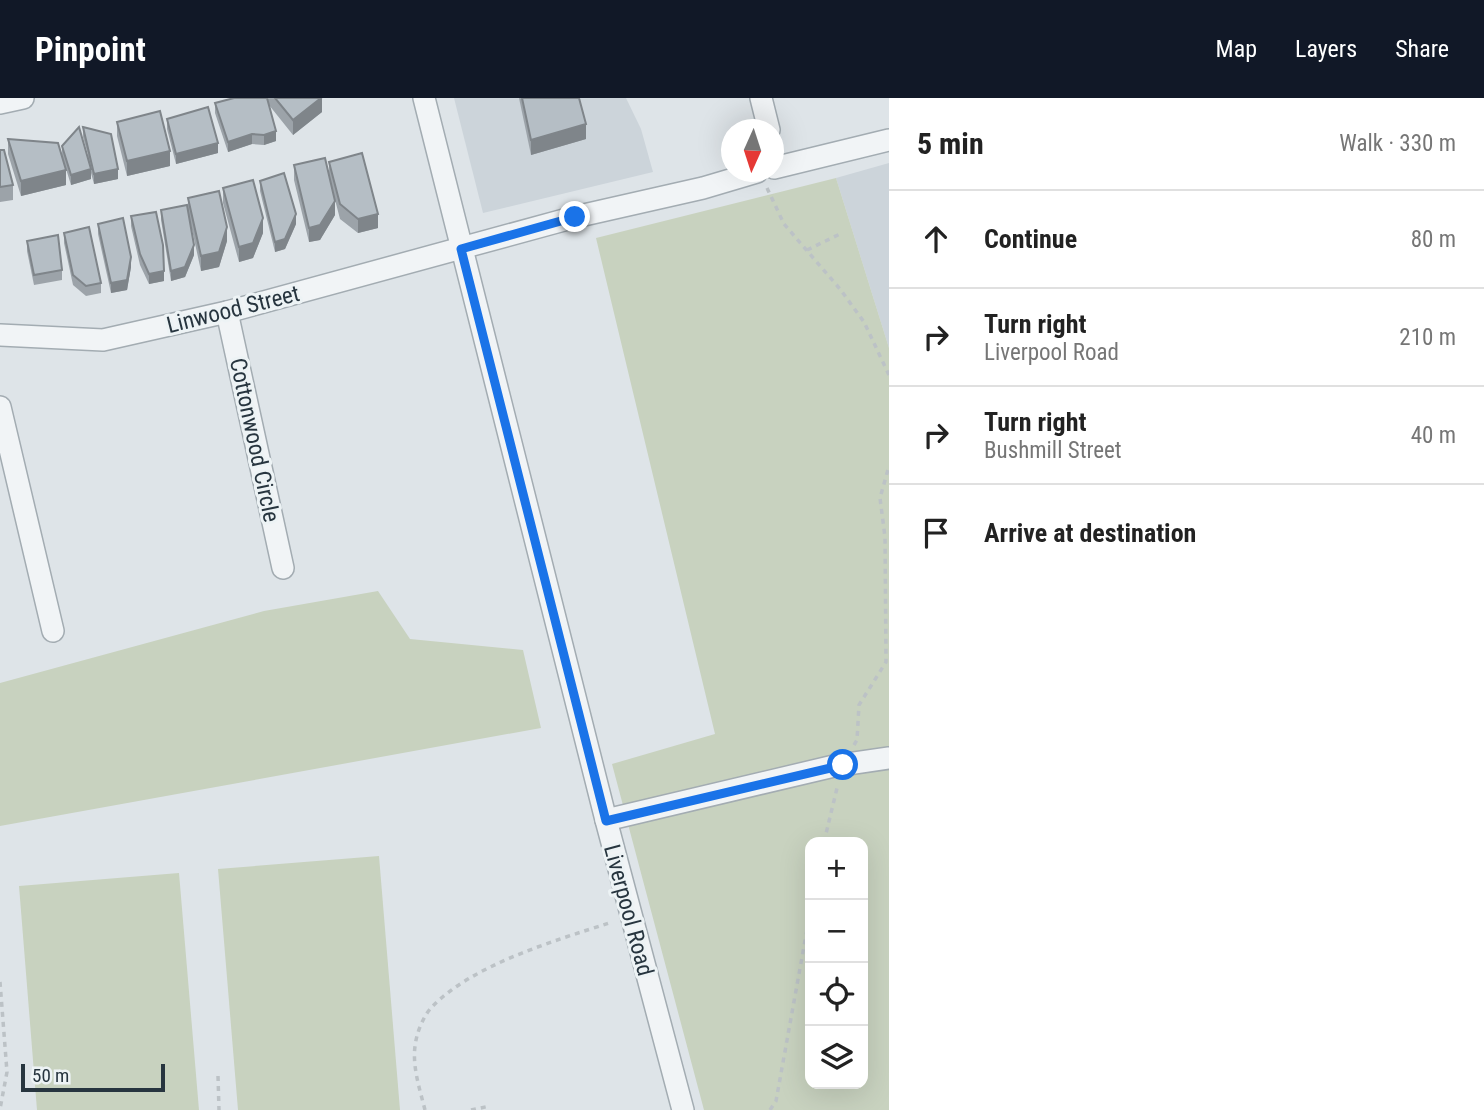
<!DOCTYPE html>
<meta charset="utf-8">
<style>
body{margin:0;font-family:"Roboto Condensed",sans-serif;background:#f2f2f2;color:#222}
.controls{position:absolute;right:21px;bottom:21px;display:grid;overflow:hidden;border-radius:14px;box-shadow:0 7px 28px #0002}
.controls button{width:63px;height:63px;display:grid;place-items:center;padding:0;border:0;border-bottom:2px solid #e0e0e0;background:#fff;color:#222;font:35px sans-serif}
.compass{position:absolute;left:721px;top:21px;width:63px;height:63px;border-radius:50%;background:#fff;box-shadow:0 7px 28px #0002;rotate:183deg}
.scale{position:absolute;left:21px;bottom:18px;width:144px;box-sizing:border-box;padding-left:7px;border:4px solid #27353f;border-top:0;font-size:19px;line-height:24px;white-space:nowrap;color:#27353f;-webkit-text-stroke:5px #edf3f5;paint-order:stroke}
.stop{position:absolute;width:21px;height:21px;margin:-16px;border:5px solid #1a73e8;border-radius:50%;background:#fff}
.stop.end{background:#1a73e8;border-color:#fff;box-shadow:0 2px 7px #0008}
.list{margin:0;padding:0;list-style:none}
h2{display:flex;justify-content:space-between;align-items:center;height:91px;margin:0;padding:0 28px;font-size:30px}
h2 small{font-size:23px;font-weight:400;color:#767676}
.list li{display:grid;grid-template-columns:46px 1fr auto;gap:21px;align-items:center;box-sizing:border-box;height:98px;padding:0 28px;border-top:2px solid #e0e0e0}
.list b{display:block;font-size:26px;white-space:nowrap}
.list p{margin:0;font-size:23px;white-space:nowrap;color:#767676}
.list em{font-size:23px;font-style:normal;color:#767676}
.icon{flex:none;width:38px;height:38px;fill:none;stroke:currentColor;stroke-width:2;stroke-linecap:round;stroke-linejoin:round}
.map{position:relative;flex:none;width:889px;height:1012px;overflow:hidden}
header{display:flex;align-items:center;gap:42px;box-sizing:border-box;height:98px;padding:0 35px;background:#111827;color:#fff}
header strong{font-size:33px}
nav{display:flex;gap:38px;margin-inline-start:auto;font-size:24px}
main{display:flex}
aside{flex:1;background:#fff}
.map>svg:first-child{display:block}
</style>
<header>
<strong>Pinpoint</strong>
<nav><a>Map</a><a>Layers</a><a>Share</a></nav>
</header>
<main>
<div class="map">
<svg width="889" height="1012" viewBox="0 0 889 1012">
<rect width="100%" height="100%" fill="#dee4e8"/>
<g fill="#ccd4da">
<path d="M454,0H626L641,31L653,74L483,115Z"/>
<path d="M889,65V250L836,80Z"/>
</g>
<g fill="#c8d2bf" fill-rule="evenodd">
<path d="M836,80L889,250V1012H704L612,666L715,636L596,140ZM810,744H863V986H810Z"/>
<path d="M378,493L410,541L523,552L541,630L0,728V585L264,513Z"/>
<path d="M379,758L400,1012H238L218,771Z"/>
<path d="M179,775L199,1012H37L19,788Z"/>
</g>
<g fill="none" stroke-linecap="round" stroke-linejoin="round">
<defs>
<g id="minor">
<path d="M424,0L606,722L683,1012"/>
<path d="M761,0L769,32"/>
<path d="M0,5L23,0"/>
<path d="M774,70L889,42"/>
<path d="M227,214L283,470"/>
<path d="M0,237L103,242L227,214L575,119L703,90L757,74"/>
<path d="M0,309L53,533"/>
<path d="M606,722L834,668L889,660"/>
</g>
</defs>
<use href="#minor" stroke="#a3acb2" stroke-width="24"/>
<g stroke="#bcc2c6" stroke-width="3.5" stroke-dasharray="5 5" stroke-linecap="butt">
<path d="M767,90L784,126L840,191L864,224L889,277"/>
<path d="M807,152L842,135"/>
<path d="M854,647L857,642L859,607L886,564L885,439L880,400L889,368"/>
<path d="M824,744L838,686"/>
<path d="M0,884L7,974L0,1011"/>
<path d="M218,978L219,1012"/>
<path d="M425,1012C419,988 410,963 417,938C419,930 425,916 431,910C471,867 554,843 609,825"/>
<path d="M471,1012L490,1008"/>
<path d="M770,1012L776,1003L810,815"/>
</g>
<use href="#minor" stroke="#f1f4f6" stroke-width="21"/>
</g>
<g fill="#9ca3a9">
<path d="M234,0H322V14L293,37L269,7L276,43L264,47L252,46L228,54L215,15V5Z"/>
<path d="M519,0H579L586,41L531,57Z"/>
<path d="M167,21L218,55L176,66L167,31Z"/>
<path d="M117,24L170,68L127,78L117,38Z"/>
<path d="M83,29L118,81L94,86L91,75V81L71,87L62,58V48L88,57L83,39Z"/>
<path d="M8,41L66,87L21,98L8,56Z"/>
<path d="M0,52L13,87V102L0,104Z"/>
<path d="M329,64L378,130L358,135L340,121L333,94L335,117L320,142L309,144L294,82V67L329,77Z"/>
<path d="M260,83L296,126L285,151L275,154L260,93Z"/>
<path d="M223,90L263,135L253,160L239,164L223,105Z"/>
<path d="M188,100L227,143L219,169L201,173L191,127L194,157L185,179L171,183L161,122V112L188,110Z"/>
<path d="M131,118L164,183L149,186L140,167L131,128Z"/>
<path d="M98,126L131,169L127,192L111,195L98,136Z"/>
<path d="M64,135L101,185V195L86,198L73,187L64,145Z"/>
<path d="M27,143L62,172V182L34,187L27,153Z"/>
</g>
<g fill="#7f858a">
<path d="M321,0H322V14L293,37V22Z"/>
<path d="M586,26V41L531,57V42Z"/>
<path d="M276,33V43L264,47V37Z"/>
<path d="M252,36V46L228,54V44Z"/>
<path d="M218,45V55L176,66V56Z"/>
<path d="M170,53V68L127,78V63Z"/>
<path d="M91,71V81L71,87V77Z"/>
<path d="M118,71V81L94,86V76Z"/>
<path d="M66,72V87L21,98V83Z"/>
<path d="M335,103V117L320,142L309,144V130Z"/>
<path d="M296,116V126L285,151L275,154V144Z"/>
<path d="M378,116V130L358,135V121Z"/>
<path d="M263,120V135L253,160L239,164V149Z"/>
<path d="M227,129V143L219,169L201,173V158Z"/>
<path d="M194,147V157L185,179L171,183V173Z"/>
<path d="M131,159V169L127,192L111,195V185Z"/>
<path d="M164,173V183L149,186V176Z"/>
</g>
<g fill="#b5bec5" stroke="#7f858a" stroke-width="2">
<path d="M234,0H267L276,33L264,37L252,36L228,44L215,5Z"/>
<path d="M275,0H321L293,22Z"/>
<path d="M522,0H579L586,26L531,42Z"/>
<path d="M208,9L218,45L176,56L167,21Z"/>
<path d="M160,13L170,53L127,63L117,24Z"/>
<path d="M79,29L91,71L71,77L62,48Z"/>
<path d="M83,29L111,36L118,71L94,76Z"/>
<path d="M8,41L58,45L66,72L21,83Z"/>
<path d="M0,52H4L13,87L0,89Z"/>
<path d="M362,55L378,116L358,121L340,106L329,64Z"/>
<path d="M325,60L335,103L320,127L309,130L294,67Z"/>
<path d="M284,75L296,116L285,141L275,144L260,83Z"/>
<path d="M253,82L263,120L253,145L239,149L223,90Z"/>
<path d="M219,93L227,129L219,154L201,158L188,100Z"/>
<path d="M187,107L194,147L185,169L171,173L161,112Z"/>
<path d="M156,114L163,147L164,173L149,176L140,156L131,118Z"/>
<path d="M123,120L131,159L127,182L111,185L98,126Z"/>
<path d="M89,129L101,185L86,188L73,177L64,135Z"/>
<path d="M58,137L62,172L34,177L27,143Z"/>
</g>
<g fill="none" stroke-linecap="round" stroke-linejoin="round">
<path stroke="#1a73e8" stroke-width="9" d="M575,119L461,151L606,723L843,667"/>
</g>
<g text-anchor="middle" stroke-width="6" stroke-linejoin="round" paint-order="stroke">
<g font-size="23" fill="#27353f" stroke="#edf3f5">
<text transform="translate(233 211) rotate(-14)" y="8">Linwood Street</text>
<text transform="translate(255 342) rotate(78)" y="8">Cottonwood Circle</text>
<text transform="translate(629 812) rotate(75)" y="8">Liverpool Road</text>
</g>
</g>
</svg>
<div class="controls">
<button>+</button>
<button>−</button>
<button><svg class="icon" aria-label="locate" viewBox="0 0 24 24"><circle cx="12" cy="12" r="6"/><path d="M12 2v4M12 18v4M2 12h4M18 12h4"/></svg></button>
<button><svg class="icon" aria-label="layers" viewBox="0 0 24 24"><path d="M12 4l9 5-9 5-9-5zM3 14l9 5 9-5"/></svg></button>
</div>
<svg class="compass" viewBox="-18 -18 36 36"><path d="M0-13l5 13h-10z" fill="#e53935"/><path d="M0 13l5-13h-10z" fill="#767676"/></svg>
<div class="scale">50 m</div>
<div class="stop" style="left:843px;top:667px"></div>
<div class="stop end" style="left:575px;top:119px"></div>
</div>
<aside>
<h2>5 min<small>Walk · 330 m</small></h2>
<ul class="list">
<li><svg class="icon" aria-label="ahead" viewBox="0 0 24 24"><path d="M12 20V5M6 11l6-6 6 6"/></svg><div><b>Continue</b></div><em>80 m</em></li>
<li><svg class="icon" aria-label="right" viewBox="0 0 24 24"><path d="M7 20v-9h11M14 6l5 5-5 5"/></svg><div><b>Turn right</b><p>Liverpool Road</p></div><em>210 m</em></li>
<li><svg class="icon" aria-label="right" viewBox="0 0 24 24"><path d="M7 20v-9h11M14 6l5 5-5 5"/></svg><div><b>Turn right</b><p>Bushmill Street</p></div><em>40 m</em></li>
<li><svg class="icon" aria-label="arrive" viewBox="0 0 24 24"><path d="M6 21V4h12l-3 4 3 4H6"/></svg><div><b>Arrive at destination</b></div></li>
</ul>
</aside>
</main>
